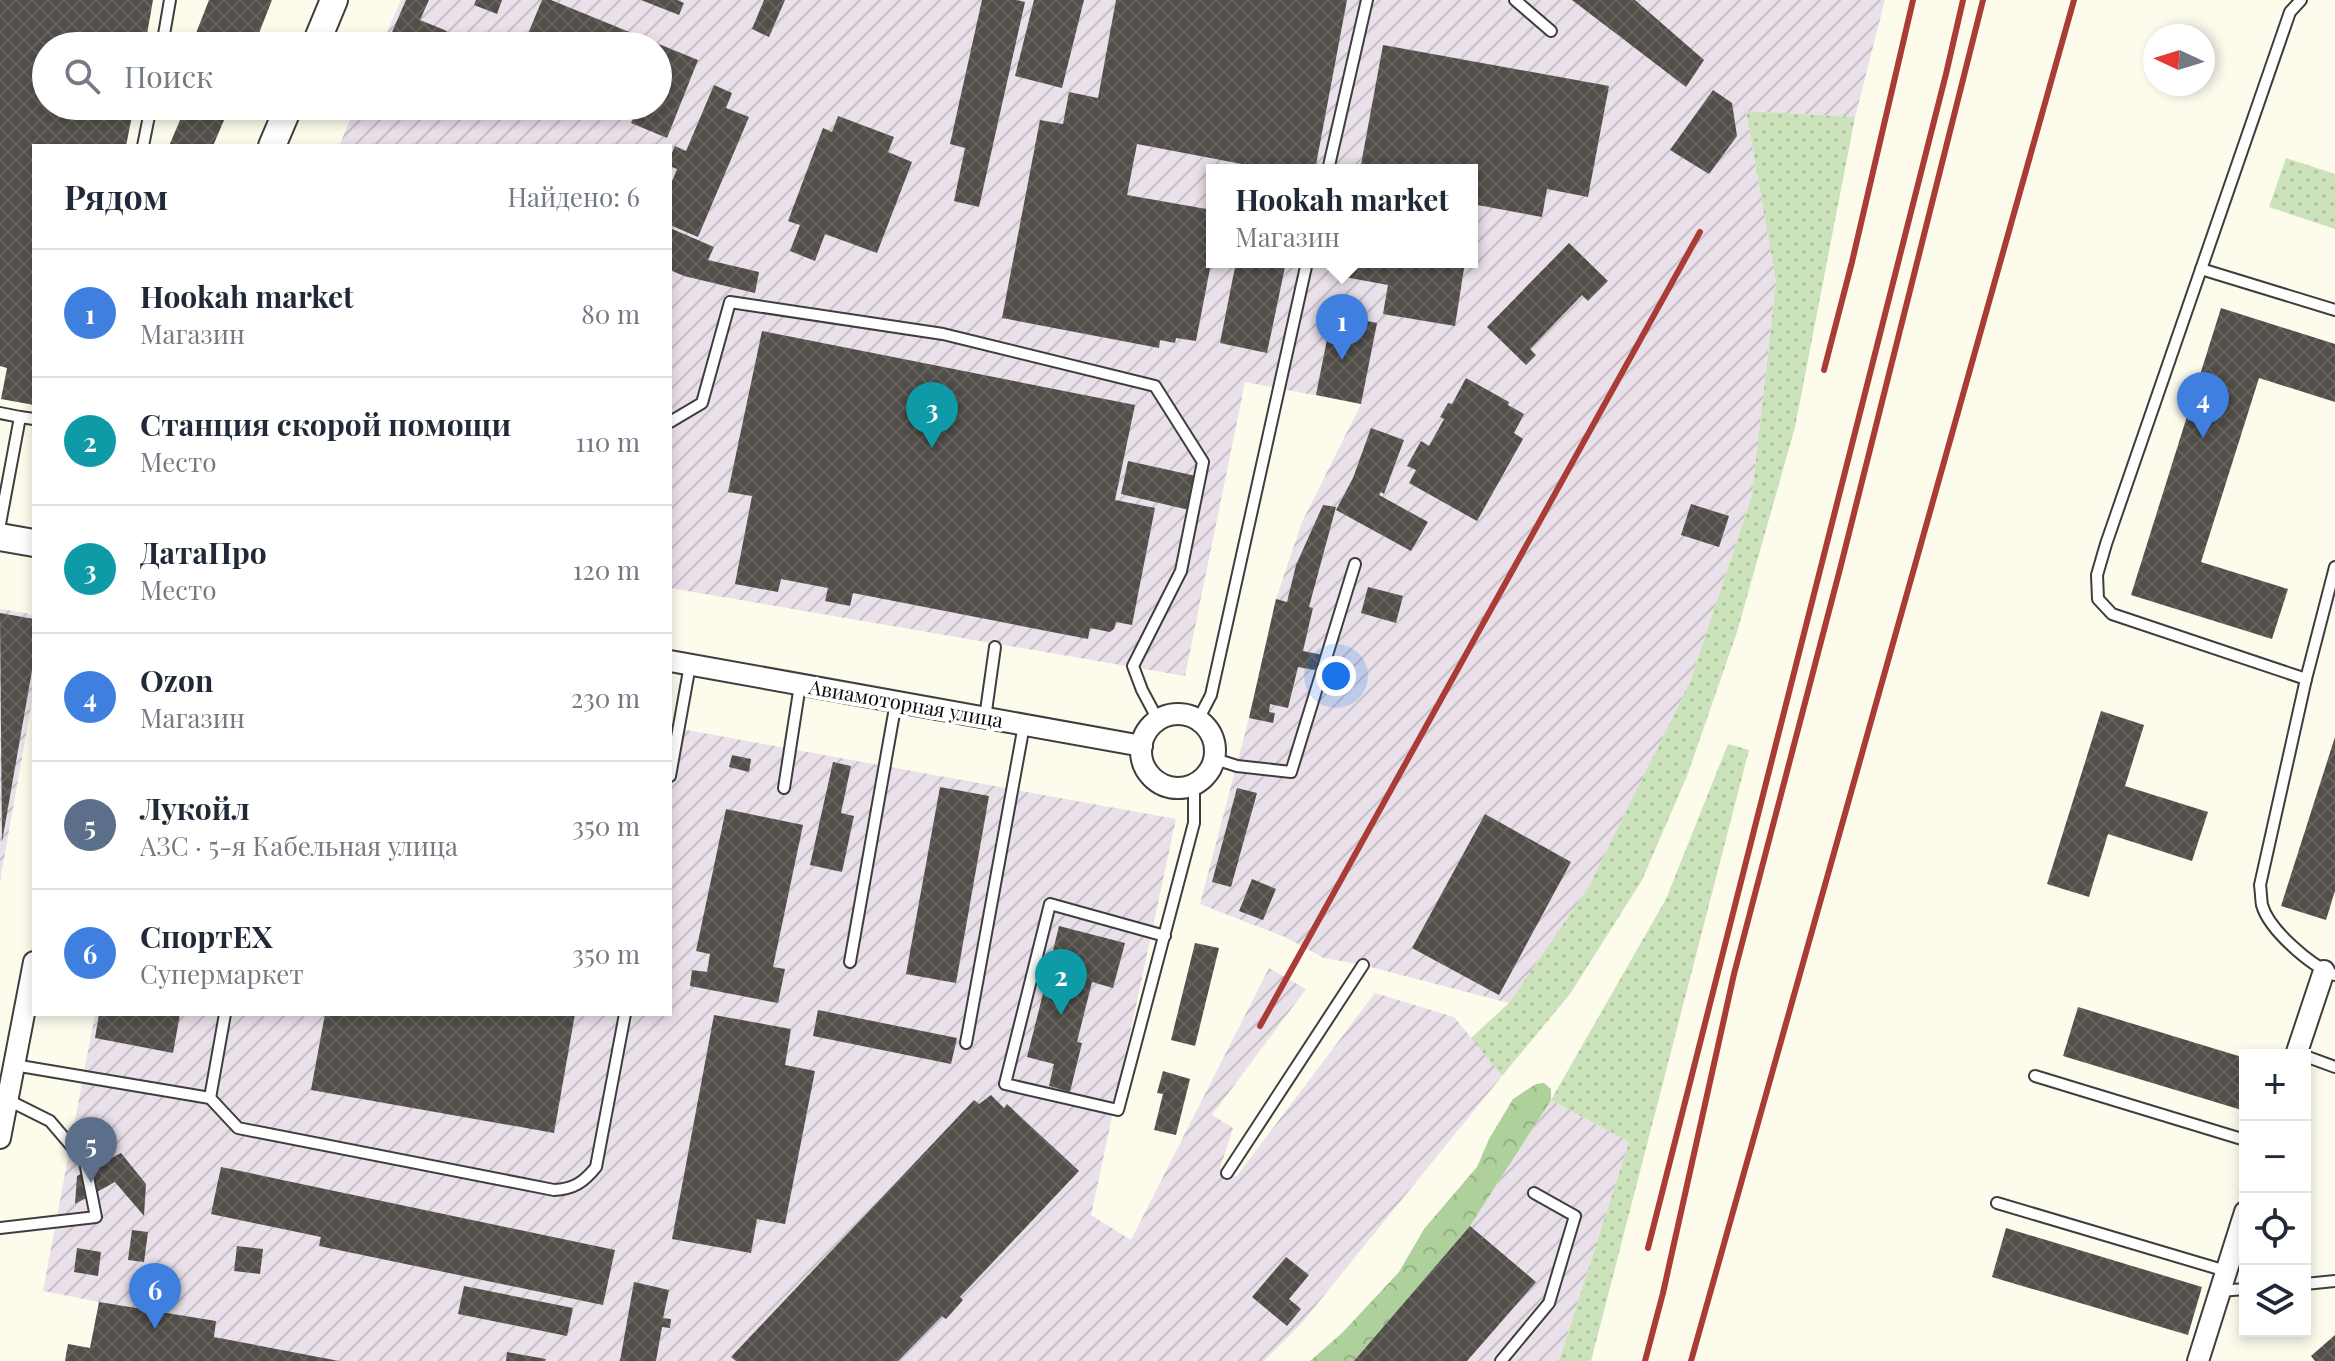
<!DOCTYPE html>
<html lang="ru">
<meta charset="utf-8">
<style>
body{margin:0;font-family:"Playfair Display",serif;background:#f2f2f3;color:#1f2937}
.controls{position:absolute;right:24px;bottom:24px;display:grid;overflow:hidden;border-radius:0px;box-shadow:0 4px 12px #0003}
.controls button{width:72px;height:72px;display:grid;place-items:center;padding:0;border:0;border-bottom:2px solid #e0e1e3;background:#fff;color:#1f2937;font:40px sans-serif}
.compass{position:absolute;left:2143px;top:24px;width:72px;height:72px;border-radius:50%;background:#fff;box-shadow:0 4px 12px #0003;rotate:274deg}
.you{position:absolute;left:1336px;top:676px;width:28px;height:28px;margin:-20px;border:6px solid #fff;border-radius:50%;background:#1a73e8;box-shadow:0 0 0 12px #1a73e833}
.badge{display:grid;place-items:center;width:52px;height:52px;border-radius:50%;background:#a93c35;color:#fff;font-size:26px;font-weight:700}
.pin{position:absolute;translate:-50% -66px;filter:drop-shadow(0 2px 4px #0008)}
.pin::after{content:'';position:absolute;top:42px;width:28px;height:24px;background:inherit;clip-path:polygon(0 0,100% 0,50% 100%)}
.popup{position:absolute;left:1206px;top:164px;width:272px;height:104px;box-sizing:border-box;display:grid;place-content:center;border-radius:0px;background:#fff;filter:drop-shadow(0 2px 6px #0005);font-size:26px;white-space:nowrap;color:#747a83}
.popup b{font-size:30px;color:#1f2937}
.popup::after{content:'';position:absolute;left:50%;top:100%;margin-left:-16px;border:16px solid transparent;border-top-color:#fff}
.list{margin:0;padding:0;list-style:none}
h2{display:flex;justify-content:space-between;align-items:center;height:104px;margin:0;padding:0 32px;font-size:34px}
h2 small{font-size:26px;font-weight:400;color:#747a83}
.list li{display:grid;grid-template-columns:52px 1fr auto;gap:24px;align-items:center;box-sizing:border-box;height:128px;padding:0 32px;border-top:2px solid #e0e1e3}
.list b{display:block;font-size:30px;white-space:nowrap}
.list p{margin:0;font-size:26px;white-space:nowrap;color:#747a83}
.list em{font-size:26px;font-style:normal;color:#747a83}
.icon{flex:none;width:44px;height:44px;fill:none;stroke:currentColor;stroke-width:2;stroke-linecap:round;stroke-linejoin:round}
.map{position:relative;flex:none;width:2335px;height:1361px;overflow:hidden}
.search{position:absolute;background:#fff;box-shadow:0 4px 12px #0003;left:32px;top:32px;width:640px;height:88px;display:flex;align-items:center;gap:20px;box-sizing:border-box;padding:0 28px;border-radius:44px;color:#747a83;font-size:30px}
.panel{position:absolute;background:#fff;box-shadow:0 4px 12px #0003;left:32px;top:144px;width:640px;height:872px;border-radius:0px}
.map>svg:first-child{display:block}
</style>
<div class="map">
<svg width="2335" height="1361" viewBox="0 0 2335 1361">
<defs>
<pattern id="industrial-furrows" width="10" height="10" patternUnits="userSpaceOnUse" patternTransform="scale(2)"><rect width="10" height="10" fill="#e9e0e9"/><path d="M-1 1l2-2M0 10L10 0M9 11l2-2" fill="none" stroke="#c6bfc6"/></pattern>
<pattern id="grass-dots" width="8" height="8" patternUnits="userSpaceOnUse" patternTransform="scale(2)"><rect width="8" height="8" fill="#cbe2ba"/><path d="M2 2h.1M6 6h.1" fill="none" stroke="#adc19f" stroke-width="1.8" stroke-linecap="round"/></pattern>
<pattern id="forest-crowns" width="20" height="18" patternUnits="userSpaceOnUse" patternTransform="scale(2)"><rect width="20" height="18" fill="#aed19b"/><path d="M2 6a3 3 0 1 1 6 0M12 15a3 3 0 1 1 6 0" fill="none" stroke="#94b284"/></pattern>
<pattern id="building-cross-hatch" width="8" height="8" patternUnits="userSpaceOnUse" patternTransform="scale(2)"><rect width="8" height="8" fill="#524e49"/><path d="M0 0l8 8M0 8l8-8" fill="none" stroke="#66635f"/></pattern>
</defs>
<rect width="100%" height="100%" fill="#fdfbec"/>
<g fill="url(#industrial-furrows)" fill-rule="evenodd">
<path d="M401,0H1885L1855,117L1746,111L1776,282L1752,495L1690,682L1588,888L1509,1003L1363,965L1324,958L1285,937L1200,904L1249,718L1276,599L1302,522L1361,404L1245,382L1185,676L670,588V146H339L356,106H658V46H381ZM1212,170H1472V262H1212Z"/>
<path d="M0,609L26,613L34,617V690L0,881Z"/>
<path d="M670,727L1176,819L1091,1215L1131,1240L1269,968L1306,989L1212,1115L1233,1128L1220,1168L1236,1177L1375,993L1454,1017L1502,1076L1300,1325L1264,1361H65L68,1344L90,1348L99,1302L43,1291L95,1014H670Z"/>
<path d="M1551,1100L1629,1142L1559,1361H1354L1470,1226Z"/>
</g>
<g fill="url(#grass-dots)">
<path d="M1746,111L1855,117L1795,427L1737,632L1687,776L1642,880L1570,994L1502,1076L1471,1038L1509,1003L1588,888L1690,682L1752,495L1776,282Z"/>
<path d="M2286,158L2335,174V229L2269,207Z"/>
<path d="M1728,744L1749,750L1591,1361H1559L1629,1142L1551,1100L1666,899Z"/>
</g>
<path fill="url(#forest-crowns)" d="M1544,1083L1551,1089V1100L1470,1226L1354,1361H1310L1342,1333L1399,1272L1424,1229L1477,1167L1489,1139L1513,1099L1536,1084Z"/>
<g fill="url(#building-cross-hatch)">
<path d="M0,0H153L145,46H46V106H134L126,146H34V405L1,399L7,368L0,366Z"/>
<path d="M209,0H272L254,46H191Z"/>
<path d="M406,0H429L420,20L447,31L441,46H386Z"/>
<path d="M476,0H502L497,14L474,5Z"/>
<path d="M542,0H551L698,60L667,138L631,123L638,106H658V46H538L525,41Z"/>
<path d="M641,0H677L684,3L679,15Z"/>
<path d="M764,0H785L769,37L752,29Z"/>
<path d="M982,0H1016L1025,2L979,207L954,201L965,148L950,144Z"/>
<path d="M1034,0H1084L1062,88L1015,76Z"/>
<path d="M1116,0H1347L1315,170H1273L1137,144L1127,195L1212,210V258L1196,341L1176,338L1175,343L1160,340L1159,348L1002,318L1040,120L1063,124L1069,92L1098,98Z"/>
<path d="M1572,0H1635L1704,60L1686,87Z"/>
<path d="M1383,45L1609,86L1588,197L1547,189L1542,217L1472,204V170H1360Z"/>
<path d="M714,85L732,93L726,108L749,117L698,237L670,225V186L677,169L670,166V157L675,146L686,151Z"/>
<path d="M1713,90L1732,103L1737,136L1709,174L1670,150Z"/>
<path d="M186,106H230L213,146H169Z"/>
<path d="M838,116L894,137L888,152L912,162L877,253L825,234L815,261L790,251L800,225L788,221L823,128L832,132Z"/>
<path d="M670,228L714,247L708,260L759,272L755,293L684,276L670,270Z"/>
<path d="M1569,243L1608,281L1588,301L1582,295L1530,349L1536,355L1526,365L1487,327Z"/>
<path d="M1236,262H1286L1267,353L1220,343Z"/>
<path d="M1342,262H1465L1455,326L1383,314L1388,285L1339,276Z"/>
<path d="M2221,308L2335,344V402L2259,378L2201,562L2288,589L2272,639L2131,595Z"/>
<path d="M1332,314L1377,323L1361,404L1316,395Z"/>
<path d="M762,331L1135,405L1115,500L1155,508L1132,625L1116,622L1114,629L1110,632L1090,628L1088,639L853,593L850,606L825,601L828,588L781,579L778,592L735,584L752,496L728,492Z"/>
<path d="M1466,378L1509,402L1508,405L1524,414L1514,433L1523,439L1477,521L1409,483L1416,470L1407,466L1421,441L1429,446L1444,419L1440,417L1448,403L1452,404Z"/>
<path d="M1371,428L1404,440L1384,494L1381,492L1379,495L1428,522L1411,551L1336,510L1353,478Z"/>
<path d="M1128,461L1196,476L1189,510L1121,494Z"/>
<path d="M1691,504L1729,516L1719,547L1681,535Z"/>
<path d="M1323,505L1336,507L1309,607L1313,608L1303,651L1323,655L1320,671L1298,667L1288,708L1270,704L1269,712L1275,713L1273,723L1249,718L1276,599L1287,602L1296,565Z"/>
<path d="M1368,587L1403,596L1396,623L1361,613Z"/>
<path d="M0,613L34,619V659L2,842Z"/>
<path d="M2101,711L2144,725L2125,786L2208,812L2192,861L2108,834L2089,897L2047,884Z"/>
<path d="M2335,737V891L2326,920L2281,906Z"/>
<path d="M732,755L751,759L749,772L729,767Z"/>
<path d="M833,762L851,766L841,813L854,816L842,872L810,865Z"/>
<path d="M940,787L989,796L956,983L906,974Z"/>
<path d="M1237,788L1257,793L1231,887L1212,882Z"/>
<path d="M726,809L803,825L773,967L785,969L778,1003L690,986L692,970L707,972L710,954L696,951Z"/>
<path d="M1485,814L1571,862L1499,995L1412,948Z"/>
<path d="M1252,879L1276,889L1263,920L1239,911Z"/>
<path d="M1059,926L1125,943L1113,988L1092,982L1077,1042L1082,1043L1070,1092L1049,1086L1054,1064L1027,1057L1048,974L1046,970L1048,962L1051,959Z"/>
<path d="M1195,943L1219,948L1195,1046L1171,1040Z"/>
<path d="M2078,1007L2245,1058V1111L2063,1056Z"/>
<path d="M818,1010L957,1038L951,1064L813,1036Z"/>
<path d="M99,1014H180L173,1053L95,1038Z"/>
<path d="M325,1014H575L554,1133L311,1090Z"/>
<path d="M714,1015L791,1029L785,1065L815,1071L785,1224L757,1219L751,1253L672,1239Z"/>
<path d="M1163,1071L1190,1079L1176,1135L1154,1130L1163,1094L1157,1093Z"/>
<path d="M991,1095L1004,1108L1007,1104L1079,1171L960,1297L963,1300L946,1319L942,1316L898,1361H736L731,1357L974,1100L979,1104Z"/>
<path d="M121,1153L146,1184L144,1216L115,1182L75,1204L77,1176Z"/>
<path d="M221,1167L615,1250L603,1305L319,1246L321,1237L211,1214Z"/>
<path d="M1470,1226L1536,1282L1467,1361H1354Z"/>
<path d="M2006,1228L2202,1287L2188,1335L1992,1277Z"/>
<path d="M132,1230L148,1232L144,1262L128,1260Z"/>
<path d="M237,1246L263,1249L260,1274L234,1271Z"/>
<path d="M77,1248L101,1252L98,1276L74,1272Z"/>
<path d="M1286,1257L1309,1275L1289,1299L1301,1309L1287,1326L1252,1297Z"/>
<path d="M634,1282L669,1290L663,1318L671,1319L670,1328L662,1327L656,1361H620Z"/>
<path d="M464,1286L573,1308L567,1336L458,1314Z"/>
<path d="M99,1302L216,1321L214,1337L339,1361H65L68,1344L90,1348Z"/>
<path d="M2335,1335V1361H2315L2311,1356Z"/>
<path d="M507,1352L546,1359L545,1361H506Z"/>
</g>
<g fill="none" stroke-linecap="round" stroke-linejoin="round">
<defs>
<g id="service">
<path d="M1515,0L1551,31"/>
<path d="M2301,0L2290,12L2106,544L2097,575L2098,599L2112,614L2306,679"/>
<path d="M162,46L170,0"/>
<path d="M143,146L151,106"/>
<path d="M1328,170L1367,0"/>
<path d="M2201,269L2335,310"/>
<path d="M0,413L20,417L0,524"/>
<path d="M20,417L34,419"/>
<path d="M670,422L702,403L730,302L943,334L1155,386L1203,462L1181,571L1133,666L1142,690L1158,720"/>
<path d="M2335,567L2306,679L2260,885C2261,892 2261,899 2262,905C2269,930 2311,966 2335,975"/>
<path d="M985,718L995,647"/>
<path d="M1198,720L1211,695L1307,262"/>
<path d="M1215,759L1237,766L1291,772L1355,564"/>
<path d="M670,776L690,665"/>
<path d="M784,788L800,685"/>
<path d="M1165,936L1050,904L1005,1084L1118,1110L1194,823V785"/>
<path d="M850,962L896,702"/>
<path d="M966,1043L1024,725"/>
<path d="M2305,1056L2335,1067"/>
<path d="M14,1065L210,1098L225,1014"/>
<path d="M2035,1076L2245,1140"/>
<path d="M210,1098L238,1128L554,1190C574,1189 584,1182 596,1167L625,1014"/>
<path d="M1227,1173L1363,965"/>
<path d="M1997,1203L2226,1271"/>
<path d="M0,1228L96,1217L85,1162L50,1121L8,1100"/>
<path d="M2305,1284L2335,1281"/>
<path d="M2220,1291L2245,1289"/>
<path d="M1501,1361L1549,1303L1575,1216L1534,1193"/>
</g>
<g id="minor">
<path d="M670,661L1142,746"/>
<circle cx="1178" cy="751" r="37"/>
<path d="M2296,1055L2324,971"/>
<path d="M0,1138L34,962"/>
<path d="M2198,1361L2245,1212"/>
</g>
<g id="tertiary">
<path d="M315,46L334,0"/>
<path d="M272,146L289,106"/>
<path d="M0,537L34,543"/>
</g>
</defs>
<use href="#service" stroke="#3e3e3e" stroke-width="14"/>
<use href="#minor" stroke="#3e3e3e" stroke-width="24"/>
<use href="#tertiary" stroke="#3e3e3e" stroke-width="30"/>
<use href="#service" stroke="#fff" stroke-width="10"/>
<use href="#minor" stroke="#fff" stroke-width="20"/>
<use href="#tertiary" stroke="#fff" stroke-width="26"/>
<g stroke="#a93c35" stroke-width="6">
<path d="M1824,370L1852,262L1913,0"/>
<path d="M1260,1026L1700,232"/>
<path d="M1648,1248L1946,74L1963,0"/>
<path d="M1645,1361L1663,1293L1734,974L1840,569L1983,0"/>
<path d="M1691,1361L2074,0"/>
</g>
</g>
<g text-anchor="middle" stroke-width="8" stroke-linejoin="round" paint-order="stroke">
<g font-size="20" fill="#0b0b0b" stroke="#fff">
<text transform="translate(906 704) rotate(10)" y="7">Авиамоторная улица</text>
</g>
</g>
</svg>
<div class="controls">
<button>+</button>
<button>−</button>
<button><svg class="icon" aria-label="locate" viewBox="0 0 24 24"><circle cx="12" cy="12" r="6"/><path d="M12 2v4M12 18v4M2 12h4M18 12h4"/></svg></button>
<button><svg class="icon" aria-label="layers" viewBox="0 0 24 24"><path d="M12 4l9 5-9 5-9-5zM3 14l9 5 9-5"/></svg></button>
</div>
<svg class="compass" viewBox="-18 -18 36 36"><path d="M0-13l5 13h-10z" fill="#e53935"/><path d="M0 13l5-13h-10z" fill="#747a83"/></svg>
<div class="you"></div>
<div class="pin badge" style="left:1342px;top:360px;background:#3f7fe0">1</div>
<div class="popup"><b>Hookah market</b>Магазин</div>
<div class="pin badge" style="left:1061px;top:1015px;background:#0f9aa8">2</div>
<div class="pin badge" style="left:932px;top:448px;background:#0f9aa8">3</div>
<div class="pin badge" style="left:2203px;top:438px;background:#3f7fe0">4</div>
<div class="pin badge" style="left:91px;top:1183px;background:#5c6f8a">5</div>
<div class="pin badge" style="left:155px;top:1329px;background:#3f7fe0">6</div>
<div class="search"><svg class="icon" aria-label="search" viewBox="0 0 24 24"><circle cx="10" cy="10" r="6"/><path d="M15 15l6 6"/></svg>Поиск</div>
<section class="panel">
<h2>Рядом<small>Найдено: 6</small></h2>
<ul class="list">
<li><span class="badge" style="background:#3f7fe0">1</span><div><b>Hookah market</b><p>Магазин</p></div><em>80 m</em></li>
<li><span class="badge" style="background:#0f9aa8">2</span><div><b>Станция скорой помощи</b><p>Место</p></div><em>110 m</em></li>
<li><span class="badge" style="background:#0f9aa8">3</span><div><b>ДатаПро</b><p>Место</p></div><em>120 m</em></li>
<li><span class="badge" style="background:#3f7fe0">4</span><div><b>Ozon</b><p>Магазин</p></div><em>230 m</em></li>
<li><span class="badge" style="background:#5c6f8a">5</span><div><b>Лукойл</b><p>АЗС · 5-я Кабельная улица</p></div><em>350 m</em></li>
<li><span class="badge" style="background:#3f7fe0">6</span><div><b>СпортEX</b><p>Супермаркет</p></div><em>350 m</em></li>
</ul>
</section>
</div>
